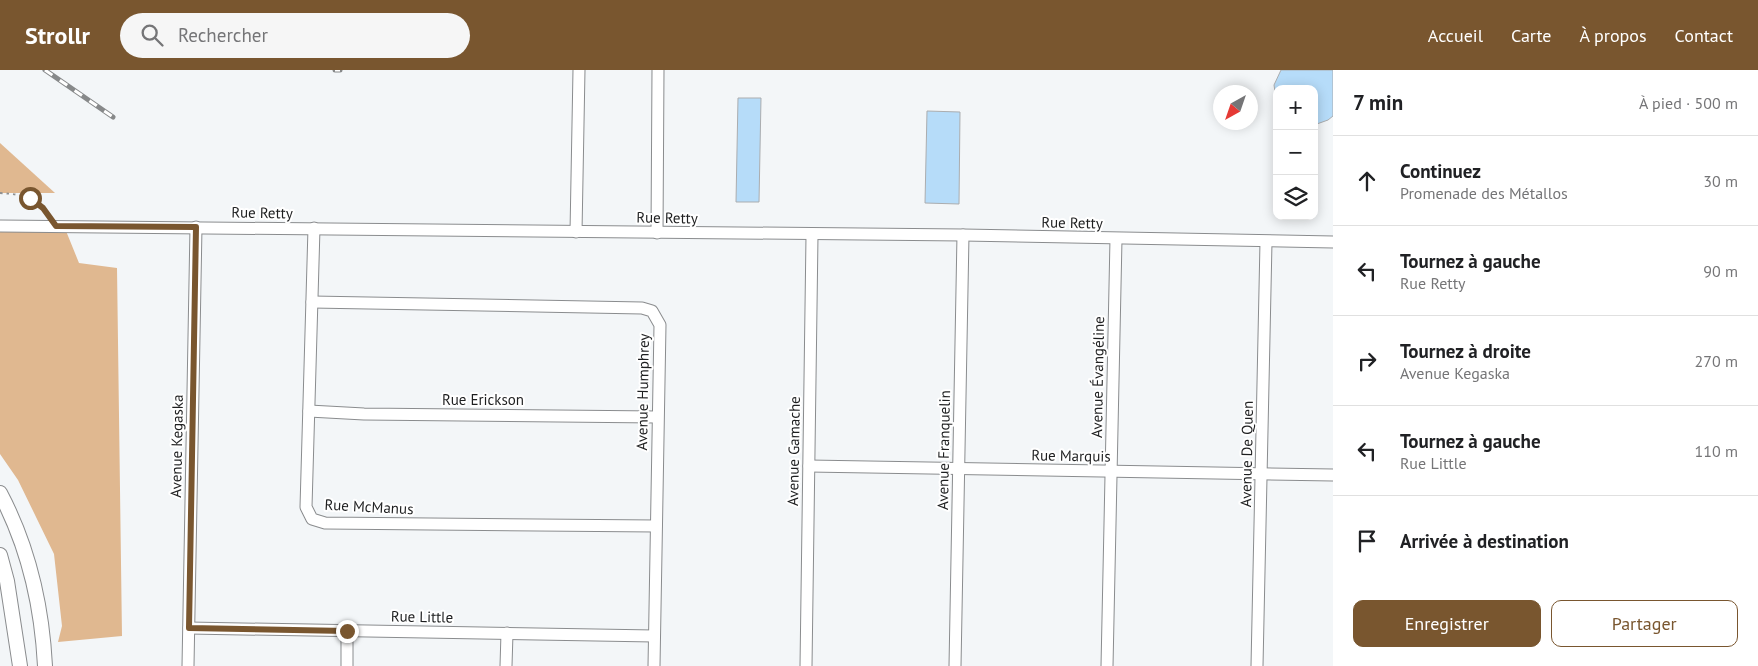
<!DOCTYPE html>
<html lang="fr">
<meta charset="utf-8">
<style>
body{margin:0;font-family:"PT Sans",sans-serif;background:#f6f6f6;color:#202124}
.controls{position:absolute;right:15px;top:15px;display:grid;overflow:hidden;border-radius:10px;box-shadow:0 2px 12px #0003}
.controls button{width:45px;height:45px;display:grid;place-items:center;padding:0;border:0;border-bottom:1px solid #e0e0e0;background:#fff;color:#202124;font:25px sans-serif}
.compass{position:absolute;left:1213px;top:15px;width:45px;height:45px;border-radius:50%;background:#fff;box-shadow:0 2px 12px #0003;rotate:220deg}
.stop{position:absolute;width:15px;height:15px;margin:-11px;border:4px solid #79562f;border-radius:50%;background:#fff}
.stop.end{background:#79562f;border-color:#fff;box-shadow:0 1px 5px #0008}
.list{margin:0;padding:0;list-style:none}
h2{display:flex;justify-content:space-between;align-items:center;height:65px;margin:0;padding:0 20px;font-size:21px}
h2 small{font-size:16px;font-weight:400;color:#757577}
.list li{display:grid;grid-template-columns:32px 1fr auto;gap:15px;align-items:center;box-sizing:border-box;height:90px;padding:0 20px;border-top:1px solid #e0e0e0}
.list b{display:block;font-size:19px;white-space:nowrap}
.list p{margin:0;font-size:16px;white-space:nowrap;color:#757577}
.list em{font-size:16px;font-style:normal;color:#757577}
.actions{display:flex;gap:10px;padding:15px 20px}
.actions a{flex:1;padding:11px 0;border:1px solid #79562f;border-radius:10px;text-align:center;font-size:18px;color:#79562f}
.actions .main{background:#79562f;color:#fff}
.icon{flex:none;width:28px;height:28px;fill:none;stroke:currentColor;stroke-width:2;stroke-linecap:round;stroke-linejoin:round}
.map{position:relative;flex:none;width:1333px;height:596px;overflow:hidden}
header{display:flex;align-items:center;gap:30px;box-sizing:border-box;height:70px;padding:0 25px;background:#79562f;color:#fff}
header strong{font-size:24px}
nav{display:flex;gap:28px;margin-inline-start:auto;font-size:18px}
.search{width:350px;height:45px;background:#f6f6f6;display:flex;align-items:center;gap:12px;box-sizing:border-box;padding:0 18px;border-radius:28px;color:#757577;font-size:19px}
main{display:flex}
aside{flex:1;background:#fff}
.map>svg:first-child{display:block}
</style>
<header>
<strong>Strollr</strong>
<div class="search"><svg class="icon" aria-label="search" viewBox="0 0 24 24"><circle cx="10" cy="10" r="6"/><path d="M15 15l6 6"/></svg>Rechercher</div>
<nav><a>Accueil</a><a>Carte</a><a>À propos</a><a>Contact</a></nav>
</header>
<main>
<div class="map">
<svg width="1333" height="596" viewBox="0 0 1333 596">
<rect width="100%" height="100%" fill="#f3f6f8"/>
<g fill="#e0b890">
<path d="M0,73L55,123H0Z"/>
<path d="M0,156H64L79,193L117,198L122,566L58,572L62,556L54,484L18,410L0,384Z"/>
</g>
<g fill="#b6dcf9" stroke="#abadaf">
<path d="M1281,0H1333V46L1328,50L1314,55V19H1277V35L1274,15Z"/>
<path d="M738,28H761L759,132H736Z"/>
<path d="M927,41L960,42L959,134L925,133Z"/>
</g>
<g fill="none" stroke-linecap="round" stroke-linejoin="round">
<defs>
<g id="minor">
<path d="M0,156L963,165L1333,172"/>
<path d="M314,158L306,437L312,449L325,453L656,456"/>
<path d="M576,162L579,0"/>
<path d="M657,163L658,0"/>
<path d="M312,232L642,238L652,241L660,255L654,596"/>
<path d="M309,341L364,344L657,347"/>
<path d="M809,396L1333,405"/>
<path d="M189,558L654,566"/>
<path d="M188,596L196,157"/>
<path d="M347,596V561"/>
<path d="M506,596L507,563"/>
<path d="M806,596L812,166"/>
<path d="M955,596L963,165"/>
<path d="M1107,596L1116,169"/>
<path d="M1257,596L1266,172"/>
</g>
<g id="major">
<path d="M0,423C28,476 42,537 45,596"/>
<path d="M0,485L7,511L20,596"/>
</g>
</defs>
<use href="#minor" stroke="#8a8c8e" stroke-width="13"/>
<use href="#major" stroke="#8a8c8e" stroke-width="16"/>
<path stroke="#8e9091" stroke-width="2" stroke-dasharray="2.5 4" stroke-linecap="butt" d="M0,123C23,124 35,128 49,147"/>
<use href="#minor" stroke="#fff" stroke-width="11"/>
<use href="#major" stroke="#fff" stroke-width="14"/>
<defs>
<g id="rail">
<path d="M45,0L113,47"/>
<path d="M335,0H340"/>
</g>
</defs>
<use href="#rail" stroke="#87898a" stroke-width="5"/>
<use href="#rail" stroke="#fff" stroke-width="3" stroke-dasharray="9" stroke-linecap="butt"/>
</g>
<g fill="none" stroke-linecap="round" stroke-linejoin="round">
<path stroke="#79562f" stroke-width="6" d="M30,128L43,138L56,156L196,157L189,558L347,561"/>
</g>
<g text-anchor="middle" stroke-width="4" stroke-linejoin="round" paint-order="stroke">
<g font-size="15" fill="#1e1f20" stroke="#fff">
<text transform="translate(262 143) rotate(1)" y="5">Rue Retty</text>
<text transform="translate(667 148) rotate(1)" y="5">Rue Retty</text>
<text transform="translate(1072 153) rotate(1)" y="5">Rue Retty</text>
<text transform="translate(1098 307) rotate(-89)" y="5">Avenue Évangéline</text>
<text transform="translate(643 322) rotate(-89)" y="5">Avenue Humphrey</text>
<text x="483" y="335">Rue Erickson</text>
<text transform="translate(177 376) rotate(-89)" y="5">Avenue Kegaska</text>
<text transform="translate(944 380) rotate(-89)" y="5">Avenue Franquelin</text>
<text transform="translate(794 381) rotate(-89)" y="5">Avenue Gamache</text>
<text transform="translate(1247 384) rotate(-89)" y="5">Avenue De Quen</text>
<text transform="translate(1071 386) rotate(1)" y="5">Rue Marquis</text>
<text transform="translate(369 437) rotate(3)" y="5">Rue McManus</text>
<text transform="translate(422 547) rotate(1)" y="5">Rue Little</text>
</g>
</g>
</svg>
<div class="controls">
<button>+</button>
<button>−</button>
<button><svg class="icon" aria-label="layers" viewBox="0 0 24 24"><path d="M12 4l9 5-9 5-9-5zM3 14l9 5 9-5"/></svg></button>
</div>
<svg class="compass" viewBox="-18 -18 36 36"><path d="M0-13l5 13h-10z" fill="#e53935"/><path d="M0 13l5-13h-10z" fill="#757577"/></svg>
<div class="stop" style="left:30px;top:128px"></div>
<div class="stop end" style="left:347px;top:561px"></div>
</div>
<aside>
<h2>7 min<small>À pied · 500 m</small></h2>
<ul class="list">
<li><svg class="icon" aria-label="ahead" viewBox="0 0 24 24"><path d="M12 20V5M6 11l6-6 6 6"/></svg><div><b>Continuez</b><p>Promenade des Métallos</p></div><em>30 m</em></li>
<li><svg class="icon" aria-label="left" viewBox="0 0 24 24"><path d="M17 20v-9H6M10 6l-5 5 5 5"/></svg><div><b>Tournez à gauche</b><p>Rue Retty</p></div><em>90 m</em></li>
<li><svg class="icon" aria-label="right" viewBox="0 0 24 24"><path d="M7 20v-9h11M14 6l5 5-5 5"/></svg><div><b>Tournez à droite</b><p>Avenue Kegaska</p></div><em>270 m</em></li>
<li><svg class="icon" aria-label="left" viewBox="0 0 24 24"><path d="M17 20v-9H6M10 6l-5 5 5 5"/></svg><div><b>Tournez à gauche</b><p>Rue Little</p></div><em>110 m</em></li>
<li><svg class="icon" aria-label="arrive" viewBox="0 0 24 24"><path d="M6 21V4h12l-3 4 3 4H6"/></svg><div><b>Arrivée à destination</b></div></li>
</ul>
<div class="actions"><a class="main">Enregistrer</a><a>Partager</a></div>
</aside>
</main>
